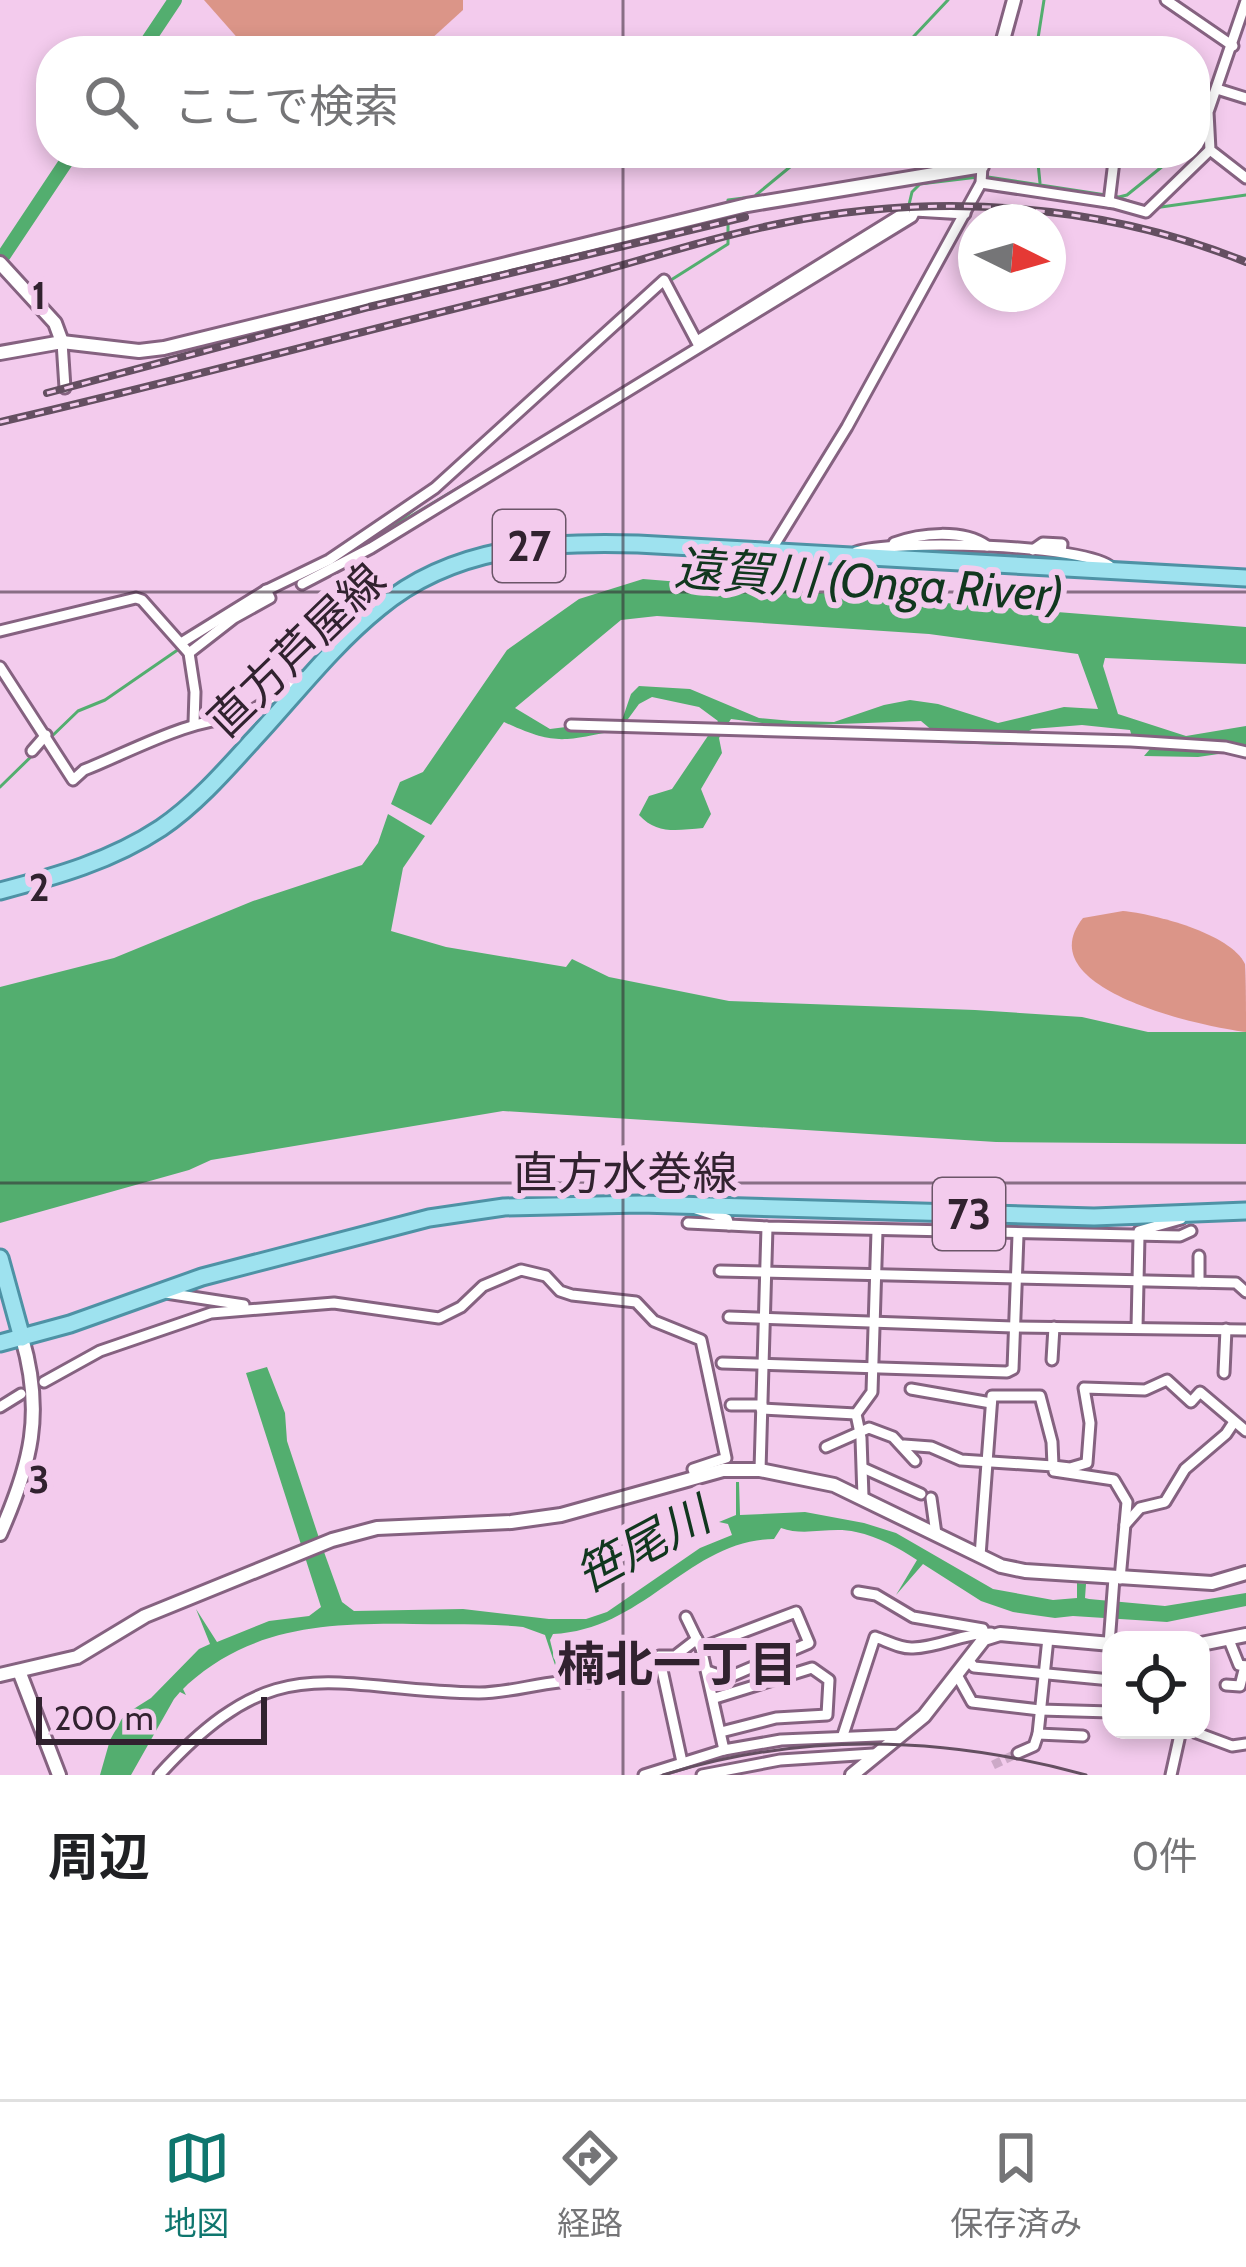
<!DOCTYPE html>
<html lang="ja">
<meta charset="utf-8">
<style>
body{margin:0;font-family:Cabin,"Noto Sans JP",sans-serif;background:#f2f2f2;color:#202124}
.controls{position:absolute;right:36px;bottom:36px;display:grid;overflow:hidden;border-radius:24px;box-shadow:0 6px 18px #0003}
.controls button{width:108px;height:108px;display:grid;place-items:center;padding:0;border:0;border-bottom:3px solid #e0e0e0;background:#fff;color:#202124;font:60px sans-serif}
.compass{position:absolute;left:958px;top:204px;width:108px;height:108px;border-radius:50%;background:#fff;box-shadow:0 6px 18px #0003;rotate:95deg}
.scale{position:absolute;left:36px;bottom:30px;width:231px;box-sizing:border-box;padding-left:12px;border:6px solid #31222f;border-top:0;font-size:33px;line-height:42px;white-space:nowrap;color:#31222f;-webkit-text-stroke:9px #f3cbed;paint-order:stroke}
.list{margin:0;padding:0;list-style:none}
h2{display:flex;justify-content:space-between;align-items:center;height:156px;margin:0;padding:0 48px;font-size:51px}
h2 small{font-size:39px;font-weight:400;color:#757577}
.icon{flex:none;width:66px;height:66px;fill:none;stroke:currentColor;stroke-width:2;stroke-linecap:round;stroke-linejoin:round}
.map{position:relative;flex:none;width:1246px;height:1775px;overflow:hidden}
.search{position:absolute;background:#fff;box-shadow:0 6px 18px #0003;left:36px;right:36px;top:36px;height:132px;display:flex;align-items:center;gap:30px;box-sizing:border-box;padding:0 42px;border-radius:48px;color:#757577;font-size:45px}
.sheet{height:324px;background:#fff}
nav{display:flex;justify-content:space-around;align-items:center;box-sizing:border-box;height:168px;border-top:3px solid #e0e0e0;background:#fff;font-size:33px;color:#757577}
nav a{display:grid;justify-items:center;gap:6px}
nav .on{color:#0f766e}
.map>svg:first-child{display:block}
</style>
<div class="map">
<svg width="1246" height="1775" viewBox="0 0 1246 1775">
<rect width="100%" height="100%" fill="#f3cbed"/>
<g fill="#db9588">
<path d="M204,0H463V10L418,51H249Z"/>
<path d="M1123,911C1154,914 1230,933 1245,964C1246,980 1246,1013 1246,1032C1203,1027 1026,989 1083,918Z"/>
</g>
<g fill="#53ae6f" fill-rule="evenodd">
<path d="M643,579L1246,627V664L1105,658L1103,666L1118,714L1186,736L1246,726V750L1198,757L1144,756L1150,749L1132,737L1130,730L1082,725L1032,729L1008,745L947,743L921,721L785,726L731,719L719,738L722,753L701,789L711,814L703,828C678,830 657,835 639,815L649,796L672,789L718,721L699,707L652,697L639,704L620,730C564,740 558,747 504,722L431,825L391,804L400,782L423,772L507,650L579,599ZM657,616L929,634L1078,654L1098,709L1064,707L998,723L938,704L910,700L884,705L834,722L792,721L759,718L690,689L639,686L631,694L622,720L550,729L515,708L621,620Z"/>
<path d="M388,814L425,836L403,868L391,931L446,947L566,967L572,959L609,977L729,1001L975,1010L1082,1017L1148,1032H1246V1144L996,1142L503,1111L211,1160L189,1170L0,1223V987L114,958L253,901L362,865L378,843Z"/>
<path d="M267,1367L285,1413L287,1441L319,1538L342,1602L354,1611L463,1609L549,1619H586L607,1612L700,1548L732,1535L728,1524L719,1522L736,1515V1482H739L740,1515L805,1512L864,1523L896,1533L993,1589L1053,1600L1077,1598V1583L1086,1584L1085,1598L1089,1599L1165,1606L1246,1593V1606L1167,1622L1073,1616L1055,1618L1013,1612L981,1601L923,1564L896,1595L917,1560C897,1547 879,1537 856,1532C830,1526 805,1537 781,1528L774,1539C689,1540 645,1630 553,1634L550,1640L559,1677L545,1635L523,1627C486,1623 450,1625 413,1624C329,1623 253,1626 188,1684L183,1689L186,1695L180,1692L174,1699L131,1775H100L110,1740L124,1715L151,1698L199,1649L210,1644L196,1609L217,1642L269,1621L309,1616L321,1607L246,1373Z"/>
</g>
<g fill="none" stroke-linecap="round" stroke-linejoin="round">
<g stroke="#53ae6f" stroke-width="3">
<path d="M900,51L948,0"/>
<path d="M1036,51L1044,0"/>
<path d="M1037,153L1040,183"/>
<path d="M988,177L1119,197L1127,195L1179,153"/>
<path d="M756,195L807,153"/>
<path d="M1120,198L1139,205"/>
<path d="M728,200L744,198"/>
<path d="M1154,208L1246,195"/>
<path d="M907,213L912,192L920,184L978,177"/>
<path d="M671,280L728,244V217"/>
<path d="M489,445L517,419"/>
<path d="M397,523L427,499"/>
<path d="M339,559L542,438"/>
<path d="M269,594L314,572"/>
<path d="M50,738L78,711L105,700L179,649"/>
<path d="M0,787L43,745"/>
</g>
<g stroke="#53ae6f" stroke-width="14">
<path d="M141,51L175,0"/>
<path d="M4,255L72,153"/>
</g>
<path stroke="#cca9c7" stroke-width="9" stroke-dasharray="9 4.5" stroke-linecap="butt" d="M993,1765L1018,1753"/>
<defs>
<g id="minor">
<path d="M1166,0L1233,46"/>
<path d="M1246,1L1208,112L1210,150L1246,178"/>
<path d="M1217,89L1246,98"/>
<path d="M981,183L1114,203L1146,212L1210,150"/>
<path d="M1109,202L1115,153"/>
<path d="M697,341L905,212"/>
<path d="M62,342L65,388"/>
<path d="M894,543C920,533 963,529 987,546"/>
<path d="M1033,550L1043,543L1062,544L1061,552"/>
<path d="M770,552L847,427L981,183L982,166"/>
<path d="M856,552C890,539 1089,544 1112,568"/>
<path d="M302,584L371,548L912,217L915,211L965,214"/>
<path d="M0,631L136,598L142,600L189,653L195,692L194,723"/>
<path d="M181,643L265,591L329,560L435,488L664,280L699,346"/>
<path d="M189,653L234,618L270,598L266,590"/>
<path d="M0,667L73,780L84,770C128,753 196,715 240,719L302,677"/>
<path d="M571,725L1131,741L1225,747L1246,752"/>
<path d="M32,751L46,735"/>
<path d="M696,1209L727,1219L729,1225L767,1227L1180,1236L1191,1231"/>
<path d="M688,1223L729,1225"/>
<path d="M1139,1231L1181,1219"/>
<path d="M720,1271L1236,1283L1246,1292"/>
<path d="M1199,1282V1256"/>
<path d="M166,1293L244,1305"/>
<path d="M729,1317L1013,1327L1246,1330"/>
<path d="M1137,1328L1139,1236"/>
<path d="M1052,1360L1054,1327"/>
<path d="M722,1363L1007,1372L1013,1369L1018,1235"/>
<path d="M1224,1373L1226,1329"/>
<path d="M44,1382L100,1351L211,1313L334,1303L439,1318L461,1307L483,1286L521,1270L546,1276L560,1291L572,1295L636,1302L654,1321L701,1340L726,1458L693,1469L695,1475"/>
<path d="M911,1389L991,1403"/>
<path d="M731,1405H762"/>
<path d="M0,1407L21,1394"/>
<path d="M761,1409L856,1414"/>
<path d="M904,1445L931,1447L961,1460L1053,1466L1054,1471L1114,1480L1127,1502L1120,1579"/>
<path d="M826,1447L869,1428L893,1437L915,1461"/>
<path d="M863,1468L921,1494"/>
<path d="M760,1470L767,1227"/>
<path d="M863,1497L861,1438L856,1414L872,1392L877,1231"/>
<path d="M931,1498L936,1534"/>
<path d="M1125,1525L1140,1508L1165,1502L1185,1469L1226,1434L1234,1422"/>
<path d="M980,1556L992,1396H1040L1052,1442L1053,1466L1070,1468L1087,1463L1090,1423L1084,1388L1145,1390L1167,1380L1191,1402L1200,1392L1246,1431"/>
<path d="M858,1592L876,1595L913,1617L983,1629"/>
<path d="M686,1617L701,1648L724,1750L781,1740L902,1735"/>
<path d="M1048,1638L1038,1734L1083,1736"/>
<path d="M1229,1640L1239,1665L1246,1666"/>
<path d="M1109,1644L1114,1578"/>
<path d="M701,1648L796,1612L809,1643L727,1678L707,1671"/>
<path d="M968,1660L974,1667L1111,1680"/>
<path d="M957,1675L972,1702L1040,1710L1111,1712"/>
<path d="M1226,1685L1240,1686L1245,1666"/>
<path d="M715,1698L812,1668L829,1680L827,1715L776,1718L721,1732"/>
<path d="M1189,1730L1232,1746L1246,1744"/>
<path d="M843,1735L875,1637C887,1641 901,1649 913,1648C941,1647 963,1633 991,1633"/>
<path d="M1018,1753L1034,1746L1038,1734"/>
<path d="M682,1762L659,1656H675L697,1639"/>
<path d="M159,1775C279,1644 325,1690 479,1693C515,1693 555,1677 590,1682"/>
<path d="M644,1775L724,1750"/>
<path d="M702,1775L780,1760L873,1754"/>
<path d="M1171,1775L1181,1730"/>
</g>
<g id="tertiary">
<path d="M1000,51L1014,0"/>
<path d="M0,263L55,323L62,342"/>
<path d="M0,353L62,342L139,351L164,348L747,205L982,166L983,153"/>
<path d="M0,1534C31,1464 44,1413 22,1338"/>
<path d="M1201,1644L1246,1635"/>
<path d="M19,1671L59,1775"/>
<path d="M0,1675L77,1657L145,1616L332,1540L377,1528L511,1522L561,1515L723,1470H760L834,1485L1001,1566L1025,1571L1212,1583L1246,1573"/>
<path d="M852,1775L924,1716L984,1639L1000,1634L1111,1644"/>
</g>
<g id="primary">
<path d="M0,891C57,876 111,861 161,828C195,805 225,771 253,740C294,696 332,646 379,608C453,546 547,541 638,544L1246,578"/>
<path d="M0,1258L22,1338"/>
<path d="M0,1343L70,1324L202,1277L429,1218L504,1207L640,1204L1094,1217L1246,1211"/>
</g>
</defs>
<use href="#minor" stroke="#856280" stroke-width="15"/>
<use href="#tertiary" stroke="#856280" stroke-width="18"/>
<use href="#primary" stroke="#4e92a5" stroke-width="21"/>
<use href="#minor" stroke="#fff" stroke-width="9"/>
<use href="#tertiary" stroke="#fff" stroke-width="12"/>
<use href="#primary" stroke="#9ee2ef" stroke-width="15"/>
<path stroke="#644f61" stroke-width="3" d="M663,1775C802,1732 946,1736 1086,1775"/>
<defs>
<g id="rail">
<path d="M47,393L369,307L745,217"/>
<path d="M0,422C183,380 364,330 546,286C625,266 703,239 783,223C937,192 1100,203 1246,262"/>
</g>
</defs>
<use href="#rail" stroke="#644f61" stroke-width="8"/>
<use href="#rail" stroke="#f3cbed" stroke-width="3" stroke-dasharray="9" stroke-linecap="butt"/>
</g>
<path fill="none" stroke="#31222f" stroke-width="3" stroke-opacity="0.55" d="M623,0V51M623,153V1775M0,592H1246M0,1183H1246"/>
<g text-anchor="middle" stroke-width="12" stroke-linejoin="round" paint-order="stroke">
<g fill="#f3cbed" stroke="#6b5568" stroke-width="3">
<rect x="493" y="510" width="72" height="72" rx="9"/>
<rect x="933" y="1178" width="72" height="72" rx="9"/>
</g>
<g font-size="42" font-weight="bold" fill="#31222f">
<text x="529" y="561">27</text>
<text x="969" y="1229">73</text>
</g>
<g font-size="45" fill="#31222f" stroke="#f3cbed">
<text transform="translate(296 650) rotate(-44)" y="16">直方芦屋線</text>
<text x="625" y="1189">直方水巻線</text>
</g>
<g font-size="48" font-style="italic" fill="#11371e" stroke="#f3cbed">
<text transform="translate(869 581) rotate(4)" y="17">遠賀川 (Onga River)</text>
<text transform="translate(642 1545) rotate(-28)" y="17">笹尾川</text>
</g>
<g font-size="48" font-weight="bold" fill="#31222f" stroke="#f3cbed">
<text x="677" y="1681">楠北一丁目</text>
</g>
</g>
<g font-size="39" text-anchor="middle" font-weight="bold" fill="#31222f" stroke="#f3cbed" stroke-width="12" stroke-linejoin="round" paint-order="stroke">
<text x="39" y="309">1</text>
<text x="39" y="901">2</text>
<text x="39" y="1493">3</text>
</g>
</svg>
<div class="controls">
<button><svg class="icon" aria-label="locate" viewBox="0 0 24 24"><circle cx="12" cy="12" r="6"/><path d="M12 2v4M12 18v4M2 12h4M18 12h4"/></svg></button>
</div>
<svg class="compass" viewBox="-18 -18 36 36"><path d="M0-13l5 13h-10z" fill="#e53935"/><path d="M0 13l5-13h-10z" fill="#757577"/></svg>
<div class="scale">200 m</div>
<div class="search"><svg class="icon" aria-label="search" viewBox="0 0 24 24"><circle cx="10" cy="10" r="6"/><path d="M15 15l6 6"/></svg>ここで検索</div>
</div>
<section class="sheet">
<h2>周辺<small>0件</small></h2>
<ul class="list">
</ul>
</section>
<nav>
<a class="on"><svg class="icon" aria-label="map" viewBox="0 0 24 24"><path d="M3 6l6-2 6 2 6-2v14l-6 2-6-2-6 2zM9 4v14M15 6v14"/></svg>地図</a>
<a><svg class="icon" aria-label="directions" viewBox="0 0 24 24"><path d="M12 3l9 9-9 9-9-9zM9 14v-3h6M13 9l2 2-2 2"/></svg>経路</a>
<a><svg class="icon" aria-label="saved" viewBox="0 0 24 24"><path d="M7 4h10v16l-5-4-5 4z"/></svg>保存済み</a>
</nav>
